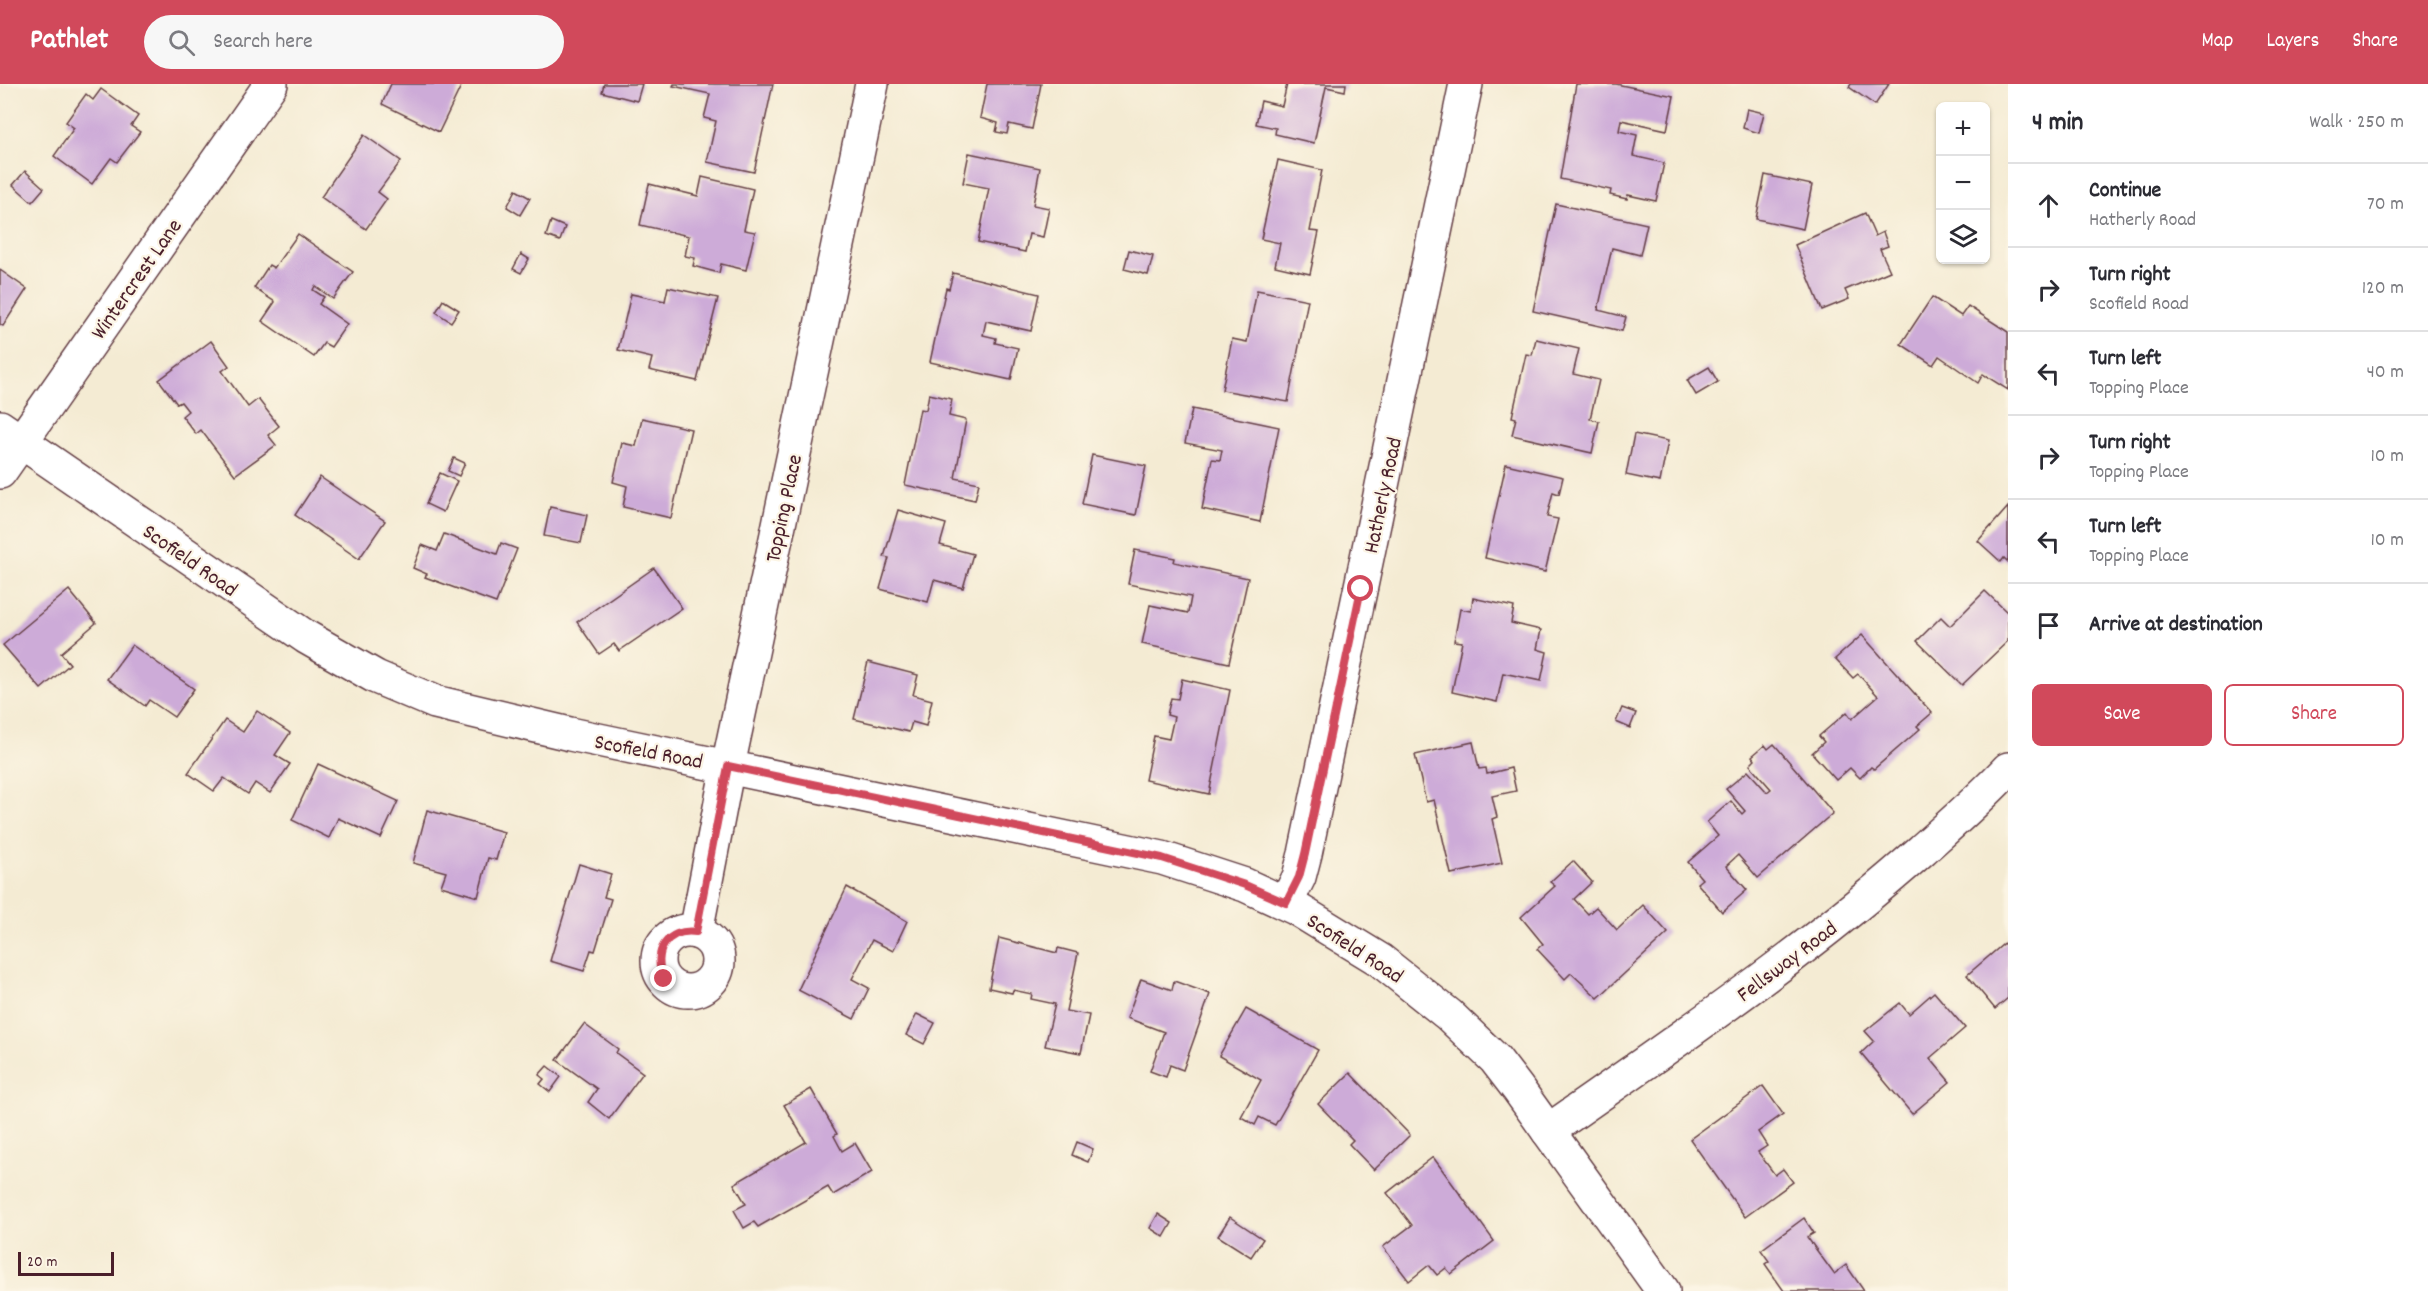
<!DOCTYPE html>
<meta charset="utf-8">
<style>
body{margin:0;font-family:Dekko,sans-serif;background:#f7f7f7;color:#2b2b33}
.controls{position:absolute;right:18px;top:18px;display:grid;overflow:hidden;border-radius:9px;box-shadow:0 2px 4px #0004}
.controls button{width:54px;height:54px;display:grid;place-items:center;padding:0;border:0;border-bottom:2px solid #e1e1e2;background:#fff;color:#2b2b33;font:30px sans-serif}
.scale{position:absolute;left:18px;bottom:15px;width:96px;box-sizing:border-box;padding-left:6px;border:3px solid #4a1f2b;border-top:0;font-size:16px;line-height:21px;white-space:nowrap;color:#4a1f2b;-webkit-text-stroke:4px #fcf5e5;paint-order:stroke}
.stop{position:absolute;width:18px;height:18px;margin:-14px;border:4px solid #d1495b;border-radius:50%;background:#fff}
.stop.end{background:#d1495b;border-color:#fff;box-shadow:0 2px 6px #0008}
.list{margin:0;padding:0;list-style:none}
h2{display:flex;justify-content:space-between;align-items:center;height:78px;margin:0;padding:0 24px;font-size:26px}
h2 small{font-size:20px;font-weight:400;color:#7c7c81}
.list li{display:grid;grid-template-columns:39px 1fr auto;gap:18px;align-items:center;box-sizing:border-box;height:84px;padding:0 24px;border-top:2px solid #e1e1e2}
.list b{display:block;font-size:22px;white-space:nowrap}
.list p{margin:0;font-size:20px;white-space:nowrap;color:#7c7c81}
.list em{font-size:20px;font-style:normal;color:#7c7c81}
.actions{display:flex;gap:12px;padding:18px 24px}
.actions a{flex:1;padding:14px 0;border:2px solid #d1495b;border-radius:9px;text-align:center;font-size:21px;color:#d1495b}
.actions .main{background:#d1495b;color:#fff}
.icon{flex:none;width:33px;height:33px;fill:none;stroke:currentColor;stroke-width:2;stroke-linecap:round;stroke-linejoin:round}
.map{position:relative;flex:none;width:2008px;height:1207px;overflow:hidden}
header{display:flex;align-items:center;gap:36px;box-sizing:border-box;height:84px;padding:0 30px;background:#d1495b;color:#fff}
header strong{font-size:28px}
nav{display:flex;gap:33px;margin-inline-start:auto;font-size:21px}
.search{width:420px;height:54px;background:#f7f7f7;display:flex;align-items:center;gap:15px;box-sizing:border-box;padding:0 21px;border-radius:33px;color:#7c7c81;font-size:22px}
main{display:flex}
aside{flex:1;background:#fff}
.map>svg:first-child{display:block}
</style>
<header>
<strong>Pathlet</strong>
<div class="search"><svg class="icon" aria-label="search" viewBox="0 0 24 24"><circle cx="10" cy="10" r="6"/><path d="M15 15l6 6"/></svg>Search here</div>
<nav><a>Map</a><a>Layers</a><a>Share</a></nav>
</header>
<main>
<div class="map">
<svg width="2008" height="1207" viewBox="0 0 2008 1207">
<rect width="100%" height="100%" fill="#fcf5e5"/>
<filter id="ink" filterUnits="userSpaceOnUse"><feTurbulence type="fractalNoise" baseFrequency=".0167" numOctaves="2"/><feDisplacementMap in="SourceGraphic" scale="12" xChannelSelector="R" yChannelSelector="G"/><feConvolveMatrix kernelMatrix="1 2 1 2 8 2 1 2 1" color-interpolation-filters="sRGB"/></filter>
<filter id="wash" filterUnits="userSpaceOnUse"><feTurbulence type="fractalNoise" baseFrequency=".008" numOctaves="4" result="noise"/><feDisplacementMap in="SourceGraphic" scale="24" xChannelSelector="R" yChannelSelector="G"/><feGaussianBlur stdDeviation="1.35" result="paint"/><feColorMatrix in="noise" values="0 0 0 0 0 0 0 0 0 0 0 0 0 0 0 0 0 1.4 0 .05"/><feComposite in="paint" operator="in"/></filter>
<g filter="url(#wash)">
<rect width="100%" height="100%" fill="#f4ebd3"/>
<g id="blocks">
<g fill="#cdabd8">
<path d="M391,0H462L439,48L382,20Z"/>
<path d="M604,0H642L637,17L602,8Z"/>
<path d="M674,0H773L754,88L707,78L716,37L704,34L710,10L673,2Z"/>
<path d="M987,0H1041L1032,45L1009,40L1007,50L996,48L998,39L980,34Z"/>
<path d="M1287,0H1346L1345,7L1326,3L1314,59L1275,50L1276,44L1256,40L1261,17L1282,22Z"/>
<path d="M1576,0H1616L1674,12L1667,46L1621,36L1619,47L1637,51L1633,72L1664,79L1656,117L1628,111L1627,115L1610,111L1611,106L1560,95Z"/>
<path d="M1851,0H1889L1875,21L1849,3Z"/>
<path d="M101,5L138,32L131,42L140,48L117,78L111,74L92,100L54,72L74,44L66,38L86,10L93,16Z"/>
<path d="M1747,25L1764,29L1759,49L1743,44Z"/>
<path d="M364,51L401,77L378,108L387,115L366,145L321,113Z"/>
<path d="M969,69L1040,84L1033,121L1049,124L1043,153L1029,150L1025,168L978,158L989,104L963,99Z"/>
<path d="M1278,76L1322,86L1310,147L1319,148L1310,190L1275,182L1280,159L1261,155Z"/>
<path d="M25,87L44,104L32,118L13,101Z"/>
<path d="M1765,91L1812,101L1803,145L1756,135Z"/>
<path d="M702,93L753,105L744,146L755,148L746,186L721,180L719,189L693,182L695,174L685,172L689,152L640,141L649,100L698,112Z"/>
<path d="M516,106L530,114L520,131L507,123Z"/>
<path d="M1556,120L1647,140L1640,171L1612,164L1598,226L1626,233L1622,247L1533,227Z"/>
<path d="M1865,129L1875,152L1883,148L1888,162L1880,165L1890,187L1845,206L1849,215L1822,226L1795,161Z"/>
<path d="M551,137L565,143L560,157L546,152Z"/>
<path d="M298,150L353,188L333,215L315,202L313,206L324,213L319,220L347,240L331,263L324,259L314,273L262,237L275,218L254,204L269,181L274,184Z"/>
<path d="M1129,166L1153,172L1148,191L1124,185Z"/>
<path d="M521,170L529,175L521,189L513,185Z"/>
<path d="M0,186L27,205L3,242L0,240Z"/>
<path d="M953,189L1039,210L1031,247L986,237L983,251L996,254L995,259L1018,264L1011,296L930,278L946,204L949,205Z"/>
<path d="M668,203L718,214L697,297L649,286L652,274L618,266L631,210L665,217Z"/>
<path d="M1257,206L1308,216L1288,318L1222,306L1232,255L1247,258Z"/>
<path d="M1932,213L1961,232L1968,222L2008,248V306L1983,290L1978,299L1939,272L1933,281L1901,260Z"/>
<path d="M443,216L459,226L451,238L436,228Z"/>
<path d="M1536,255L1579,265L1573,290L1599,296L1590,335L1599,337L1592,369L1512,351L1516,334L1512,333L1526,270L1532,271Z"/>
<path d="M211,257L229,282L222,287L248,323L258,315L279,342L268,351L276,361L235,391L201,346L196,350L182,332L188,327L181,318L177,320L159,296Z"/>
<path d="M1709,283L1718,298L1696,311L1687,296Z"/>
<path d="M929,310L952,315L949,332L966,336L955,394L979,399L975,416L905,401L920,325L926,326Z"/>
<path d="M1192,325L1279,343L1260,438L1202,425L1212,375L1220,376L1222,366L1185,359Z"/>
<path d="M642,334L691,345L671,434L623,423L627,402L613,398L622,359L636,362Z"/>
<path d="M1634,350L1668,357L1660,398L1626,391Z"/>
<path d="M1092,371L1146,382L1136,431L1082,420Z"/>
<path d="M454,374L465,379L459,392L448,387Z"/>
<path d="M1506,380L1563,393L1559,410L1553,408L1547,433L1558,435L1545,488L1485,474Z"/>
<path d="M440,389L457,397L443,428L426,420Z"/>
<path d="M320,393L385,437L359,475L295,431Z"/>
<path d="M550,423L587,431L581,459L544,452Z"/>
<path d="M2008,423V478L2004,474L2001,478L1978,457Z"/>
<path d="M898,426L946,440L940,461L973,470L963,504L934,496L928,518L880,505L889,474L884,473Z"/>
<path d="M444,450L497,470L501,459L517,465L496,519L425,493L427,490L413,484L422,461L437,467Z"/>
<path d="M1135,466L1175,474L1174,478L1248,494L1229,579L1142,560L1150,521L1188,529L1191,513L1128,500Z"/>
<path d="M654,484L682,524L619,567L614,560L599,570L577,538Z"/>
<path d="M69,506L96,539L61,569L70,580L41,605L3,561Z"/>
<path d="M1985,507L2008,529V557L1962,601L1917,557L1941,533L1950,542Z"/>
<path d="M1473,514L1514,523L1511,539L1541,546L1537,565L1547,568L1541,597L1503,589L1497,618L1452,608L1462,558L1454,557L1460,525L1471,527Z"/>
<path d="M1862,551L1932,629L1917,642L1920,645L1874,685L1871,683L1860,694L1850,684L1836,696L1812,669L1824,658L1819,652L1847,628L1852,635L1878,612L1858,590L1853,594L1835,575Z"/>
<path d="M132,561L194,605L174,633L149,616L145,622L107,595Z"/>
<path d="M868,578L918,591L913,611L932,616L926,642L912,638L909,648L854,635Z"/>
<path d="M1182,595L1230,606L1209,710L1145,696L1154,652L1169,655L1174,633L1167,631L1171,614L1178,615Z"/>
<path d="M1622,624L1636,629L1630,644L1616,638Z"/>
<path d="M257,627L290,649L275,671L290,680L270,709L255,699L248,710L224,694L214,707L188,689L225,636L243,648Z"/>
<path d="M1473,658L1479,685L1486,684L1487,690L1511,684L1516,707L1492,712L1497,733L1492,735L1502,779L1451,790L1434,716L1426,718L1415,671Z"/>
<path d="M1774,660L1833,729L1758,794L1738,771L1726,782L1747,806L1722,828L1697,799L1702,795L1688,778L1718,752L1707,738L1731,717L1742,730L1745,727L1726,705L1748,687L1767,708L1771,705L1750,681L1755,676L1752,672L1765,661L1768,665Z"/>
<path d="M318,680L398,717L381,754L338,734L329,754L292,736Z"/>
<path d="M427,726L504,748L496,776L488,774L478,813L441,802L446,788L413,779Z"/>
<path d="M1573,777L1592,798L1574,815L1588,830L1596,823L1617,846L1643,821L1668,849L1598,914L1571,889L1565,895L1537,865L1543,860L1521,833L1555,802L1550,798Z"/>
<path d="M579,780L611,790L604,813L611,815L595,867L591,866L584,887L550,877Z"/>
<path d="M847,803L907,837L893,867L872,856L852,895L869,904L854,935L798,906Z"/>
<path d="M999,854L1057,869L1058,864L1078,869L1066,927L1089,931L1081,969L1045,962L1055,920L1031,915L1032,910L1013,906L1012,909L989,904Z"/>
<path d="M2008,856V914L1995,925L1967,891Z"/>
<path d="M1141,895L1172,906L1174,897L1210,910L1183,986L1170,981L1166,993L1150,987L1164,948L1127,934Z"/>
<path d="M1934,908L1965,944L1930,974L1950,998L1912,1030L1861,969L1874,957L1865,947L1900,919L1909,930Z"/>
<path d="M1246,925L1318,966L1275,1041L1259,1033L1255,1041L1241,1033L1261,996L1219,972Z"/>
<path d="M917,930L935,939L924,960L906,951Z"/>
<path d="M584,940L618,965L616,969L643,989L609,1035L588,1018L597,1005L557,976Z"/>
<path d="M547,982L561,993L550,1008L540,1000L544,995L539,991Z"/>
<path d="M1350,989L1410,1051L1374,1086L1349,1060L1353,1056L1318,1020Z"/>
<path d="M1763,1002L1783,1030L1758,1048L1767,1062L1758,1068L1775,1091L1783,1085L1793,1098L1745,1133L1690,1055Z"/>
<path d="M811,1005L837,1050L834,1052L842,1067L855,1059L872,1088L833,1111L828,1103L758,1143L754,1138L744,1144L734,1126L746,1120L734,1100L806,1058L784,1021Z"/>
<path d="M1077,1058L1093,1065L1088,1078L1072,1071Z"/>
<path d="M1433,1073L1494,1157L1451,1190L1446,1184L1437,1191L1429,1181L1409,1197L1383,1163L1412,1141L1387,1109Z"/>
<path d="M1158,1130L1172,1139L1164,1153L1150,1144Z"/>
<path d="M1230,1133L1263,1155L1251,1173L1218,1152Z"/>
<path d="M1804,1134L1814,1149L1807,1153L1834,1190L1846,1181L1864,1207H1784L1765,1180L1769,1177L1761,1166Z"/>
</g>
</g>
</g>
<g filter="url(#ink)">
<use href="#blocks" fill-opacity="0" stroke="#643e44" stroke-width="1.5"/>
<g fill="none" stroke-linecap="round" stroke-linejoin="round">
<defs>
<g id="minor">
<path d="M0,343L306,553L376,593L435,618L570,650L1162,774L1245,801L1295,824L1380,876L1449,931L1495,975L1518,1005L1663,1207"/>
<path d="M0,388L271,0"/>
<path d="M1286,819L1299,793L1305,770L1466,0"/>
<circle cx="688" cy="877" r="30"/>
<path d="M696,848L728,682L872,0"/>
<path d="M1548,1047C1676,957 1805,870 1922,766C1951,740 1981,714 2008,685"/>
</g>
</defs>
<use href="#minor" stroke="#643e44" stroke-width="36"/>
<use href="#minor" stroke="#fff" stroke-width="33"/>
</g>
</g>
<g fill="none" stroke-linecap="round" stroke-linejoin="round" filter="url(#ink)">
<path stroke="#d1495b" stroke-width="8" d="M664,895C651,869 667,844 696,848L728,682L1162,774L1245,801L1286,819L1299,793L1305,770L1361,505"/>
</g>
<g text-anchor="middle" stroke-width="4.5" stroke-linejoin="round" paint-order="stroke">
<g font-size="22" fill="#4a1f2b" stroke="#fcf5e5">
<text transform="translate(135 194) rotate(-55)" y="8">Wintercrest Lane</text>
<text transform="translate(1381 411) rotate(-78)" y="8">Hatherly Road</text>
<text transform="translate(782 424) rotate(-78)" y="8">Topping Place</text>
<text transform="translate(191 475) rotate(35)" y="8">Scofield Road</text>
<text transform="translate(649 666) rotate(11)" y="8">Scofield Road</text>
<text transform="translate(1356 863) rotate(33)" y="8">Scofield Road</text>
<text transform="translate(1786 876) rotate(-37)" y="8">Fellsway Road</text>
</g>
</g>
</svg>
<div class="controls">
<button>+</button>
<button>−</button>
<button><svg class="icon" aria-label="layers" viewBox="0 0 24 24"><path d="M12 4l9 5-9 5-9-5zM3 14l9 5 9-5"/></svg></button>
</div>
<div class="scale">20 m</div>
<div class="stop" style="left:1361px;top:505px"></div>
<div class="stop end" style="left:664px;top:895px"></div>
</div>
<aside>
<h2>4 min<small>Walk · 250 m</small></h2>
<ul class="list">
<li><svg class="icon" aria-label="ahead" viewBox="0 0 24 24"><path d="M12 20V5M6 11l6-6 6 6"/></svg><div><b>Continue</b><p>Hatherly Road</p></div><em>70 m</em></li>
<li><svg class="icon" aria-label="right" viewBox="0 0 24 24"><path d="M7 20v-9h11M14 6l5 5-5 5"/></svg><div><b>Turn right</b><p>Scofield Road</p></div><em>120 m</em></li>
<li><svg class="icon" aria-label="left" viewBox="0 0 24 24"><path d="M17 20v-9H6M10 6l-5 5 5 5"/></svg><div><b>Turn left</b><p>Topping Place</p></div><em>40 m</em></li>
<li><svg class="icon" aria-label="right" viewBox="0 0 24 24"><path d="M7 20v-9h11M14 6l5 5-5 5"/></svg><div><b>Turn right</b><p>Topping Place</p></div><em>10 m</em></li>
<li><svg class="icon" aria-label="left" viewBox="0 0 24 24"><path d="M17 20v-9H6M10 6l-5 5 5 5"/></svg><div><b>Turn left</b><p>Topping Place</p></div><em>10 m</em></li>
<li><svg class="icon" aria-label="arrive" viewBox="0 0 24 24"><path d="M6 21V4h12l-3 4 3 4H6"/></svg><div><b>Arrive at destination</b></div></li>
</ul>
<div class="actions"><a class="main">Save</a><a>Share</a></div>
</aside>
</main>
